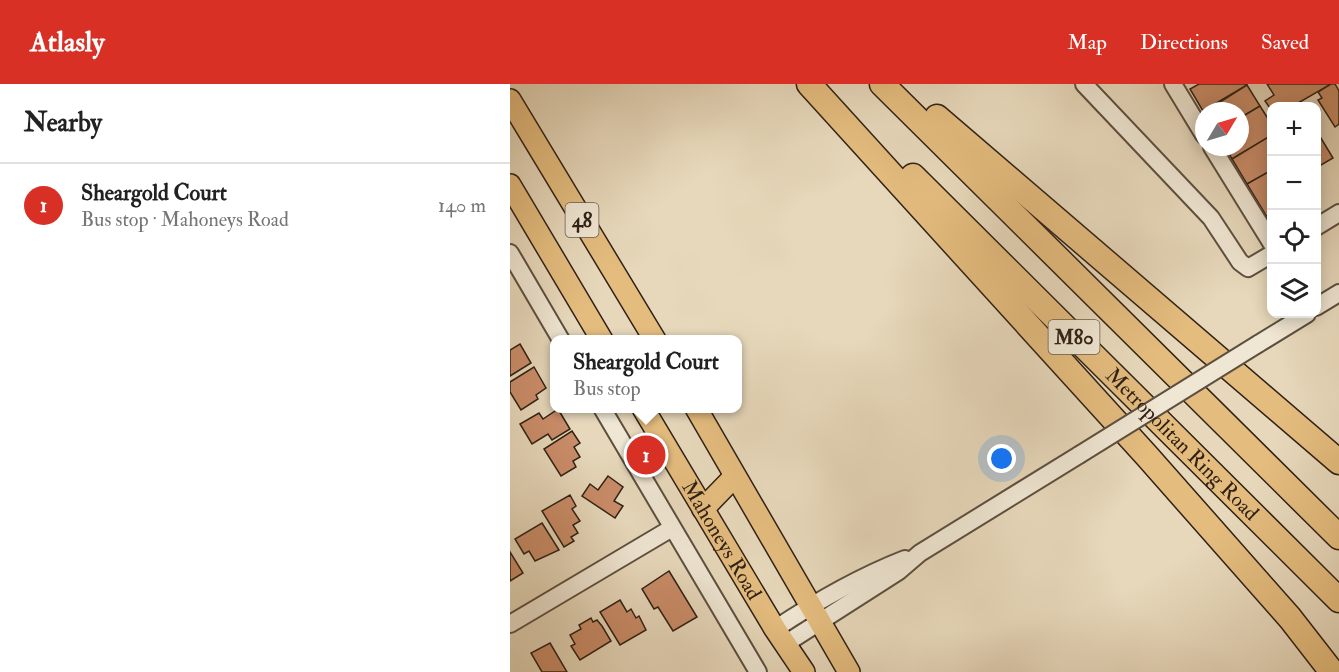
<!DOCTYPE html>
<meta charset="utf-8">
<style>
body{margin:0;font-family:"IM FELL Double Pica",serif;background:#f2f2f2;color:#222}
.controls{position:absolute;right:18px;top:18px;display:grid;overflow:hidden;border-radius:12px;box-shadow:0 3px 15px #0003}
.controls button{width:54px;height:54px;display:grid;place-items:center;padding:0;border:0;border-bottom:2px solid #e0e0e0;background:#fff;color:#222;font:30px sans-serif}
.compass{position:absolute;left:685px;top:18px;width:54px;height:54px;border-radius:50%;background:#fff;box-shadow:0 3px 15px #0003;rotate:52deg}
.you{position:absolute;left:492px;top:375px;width:21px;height:21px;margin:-15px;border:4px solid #fff;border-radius:50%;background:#1a73e8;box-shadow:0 0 0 9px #1a73e833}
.badge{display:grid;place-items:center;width:39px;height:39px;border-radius:50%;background:#d93025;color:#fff;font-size:20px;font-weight:700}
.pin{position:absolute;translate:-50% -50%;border:3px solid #fff;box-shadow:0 2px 6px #0006}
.popup{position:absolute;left:40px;top:251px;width:192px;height:78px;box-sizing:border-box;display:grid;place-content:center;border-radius:12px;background:#fff;filter:drop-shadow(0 2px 4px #0005);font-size:20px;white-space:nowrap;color:#767676}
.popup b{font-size:22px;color:#222}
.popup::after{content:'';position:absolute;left:50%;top:100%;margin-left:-12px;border:12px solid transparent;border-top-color:#fff}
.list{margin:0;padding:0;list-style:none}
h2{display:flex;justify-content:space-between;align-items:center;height:78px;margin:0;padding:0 24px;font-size:26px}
h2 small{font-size:20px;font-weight:400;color:#767676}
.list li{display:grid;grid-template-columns:39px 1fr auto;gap:18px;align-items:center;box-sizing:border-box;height:84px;padding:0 24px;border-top:2px solid #e0e0e0}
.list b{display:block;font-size:22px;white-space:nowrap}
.list p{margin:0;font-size:20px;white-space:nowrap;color:#767676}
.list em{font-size:20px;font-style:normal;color:#767676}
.icon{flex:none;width:33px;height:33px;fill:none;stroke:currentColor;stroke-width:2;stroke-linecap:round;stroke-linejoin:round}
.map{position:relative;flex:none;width:829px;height:588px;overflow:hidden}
header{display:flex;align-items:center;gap:36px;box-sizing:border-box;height:84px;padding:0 30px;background:#d93025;color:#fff}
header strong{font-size:28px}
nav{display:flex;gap:33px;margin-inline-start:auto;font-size:21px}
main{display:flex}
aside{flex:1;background:#fff}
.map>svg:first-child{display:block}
</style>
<header>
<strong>Atlasly</strong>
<nav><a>Map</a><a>Directions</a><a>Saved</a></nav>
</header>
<main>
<aside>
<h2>Nearby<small></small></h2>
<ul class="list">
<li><span class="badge">1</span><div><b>Sheargold Court</b><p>Bus stop · Mahoneys Road</p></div><em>140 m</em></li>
</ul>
</aside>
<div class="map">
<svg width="829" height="588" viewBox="0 0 829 588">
<rect width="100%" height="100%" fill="#e7d8bb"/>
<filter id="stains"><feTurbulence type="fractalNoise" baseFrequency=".00333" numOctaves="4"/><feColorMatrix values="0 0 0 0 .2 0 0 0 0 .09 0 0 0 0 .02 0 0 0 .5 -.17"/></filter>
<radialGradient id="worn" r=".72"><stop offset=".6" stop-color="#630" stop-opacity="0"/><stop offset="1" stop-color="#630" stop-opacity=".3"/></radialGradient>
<g fill="#ca8d69" stroke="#2f2116" stroke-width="1.5">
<path d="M689,0H737V1L693,27L680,5Z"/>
<path d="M757,0H821L783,22H762V27L755,17L764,11Z"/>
<path d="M821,0H825L829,7V40L825,43L808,16L812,14L808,8Z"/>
<path d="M737,1L750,22L730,34V27L694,28Z"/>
<path d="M750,22L762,41V51L722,75L715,63H730V34Z"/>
<path d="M806,46L823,74L806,84Z"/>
<path d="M762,51V86L737,100L722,75Z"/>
<path d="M762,86V130L757,133L737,100Z"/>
<path d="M10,260L21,279L0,292V266Z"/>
<path d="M24,283L36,304L26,311L28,315L11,326L0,308V298Z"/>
<path d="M48,325L60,345L42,356L38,350L22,360L10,340L29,329L33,335Z"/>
<path d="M62,347L70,359L64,363L70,373L63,377L66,383L51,392L34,365Z"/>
<path d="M98,392L113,403L104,417L113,422L105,434L72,412L80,400L88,406Z"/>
<path d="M60,411L66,422L62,425L70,437L63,441L68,449L61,453L64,457L54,463L32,427Z"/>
<path d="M32,439L49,466L25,477L19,467L14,470L5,455Z"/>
<path d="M0,468L13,489L0,497Z"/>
<path d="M159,487L187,533L163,547L148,523L144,525L132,505Z"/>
<path d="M110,516L117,528L121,525L126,534L129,532L136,546L110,561L90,528Z"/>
<path d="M81,534L83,538L87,536L92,542L101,557L70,576L61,562L65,560L60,551L71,545L69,541Z"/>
<path d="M40,559L57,588H32L21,569Z"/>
</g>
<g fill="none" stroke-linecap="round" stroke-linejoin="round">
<defs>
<g id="minor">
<path d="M574,0L701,134L730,178L738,184L762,170"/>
<path d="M663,0L694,51"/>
<path d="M702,63L762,160"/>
<path d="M806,143L829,129"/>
<path d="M0,169L51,256"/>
<path d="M806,223L829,209"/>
<path d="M748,260L797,230"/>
<path d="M92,324L248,588"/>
<path d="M0,540L162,444"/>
<path d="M265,545C307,517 349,493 395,475"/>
<path d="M275,560L389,487L410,469L569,371"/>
</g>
<g id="major">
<path d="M0,16L145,256"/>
<path d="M0,101L92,256"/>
<path id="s1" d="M133,324L265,545L294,588"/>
<path d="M186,324L339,588"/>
<path d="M193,425L224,393"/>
</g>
<g id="highway">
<path d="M299,0L637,372L780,534L822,588"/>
<path d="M372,0L829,453"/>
<path d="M427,33L829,378"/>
<path id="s2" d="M403,92L829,516"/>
</g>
</defs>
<use href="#minor" stroke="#5d4f3f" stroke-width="20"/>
<use href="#major" stroke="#2f2116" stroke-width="24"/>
<use href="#highway" stroke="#2f2116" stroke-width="27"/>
<use href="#minor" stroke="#efe6d3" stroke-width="16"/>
<use href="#major" stroke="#e4bc7e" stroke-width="21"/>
<use href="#highway" stroke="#e4bc7e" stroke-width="24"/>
<defs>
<path id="minor-bridge" d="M569,371L748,260"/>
</defs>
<use href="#minor-bridge" stroke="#5d4f3f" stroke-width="20" stroke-linecap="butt"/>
<use href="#minor-bridge" stroke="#efe6d3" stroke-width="16"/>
</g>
<g text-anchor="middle" stroke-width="5" stroke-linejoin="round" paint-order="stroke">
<g fill="#efe6d3" stroke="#695c4f" stroke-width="1.5">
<rect x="55.5" y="119" width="33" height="34" rx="4.5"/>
<rect x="538.5" y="236" width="51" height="34" rx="4.5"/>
</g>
<g font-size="20" font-weight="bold" fill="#2f2116">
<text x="72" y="143">48</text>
<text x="564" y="260">M80</text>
</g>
<g font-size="21" fill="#2f2116" stroke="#efe6d3">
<text dy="7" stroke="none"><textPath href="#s2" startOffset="380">Metropolitan Ring Road</textPath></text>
<text dy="7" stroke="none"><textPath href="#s1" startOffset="154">Mahoneys Road</textPath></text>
</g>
</g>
<rect width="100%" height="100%" filter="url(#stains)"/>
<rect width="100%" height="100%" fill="url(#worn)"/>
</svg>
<div class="controls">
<button>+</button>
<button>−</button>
<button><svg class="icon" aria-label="locate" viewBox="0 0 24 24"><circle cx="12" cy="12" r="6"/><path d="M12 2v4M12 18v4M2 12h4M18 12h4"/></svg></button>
<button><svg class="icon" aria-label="layers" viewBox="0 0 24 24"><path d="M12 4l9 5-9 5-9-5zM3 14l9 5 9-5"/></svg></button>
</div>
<svg class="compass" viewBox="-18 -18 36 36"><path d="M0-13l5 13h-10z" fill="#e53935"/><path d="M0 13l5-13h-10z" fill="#767676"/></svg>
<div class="you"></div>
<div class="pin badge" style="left:136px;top:371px">1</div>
<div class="popup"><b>Sheargold Court</b>Bus stop</div>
</div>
</main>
